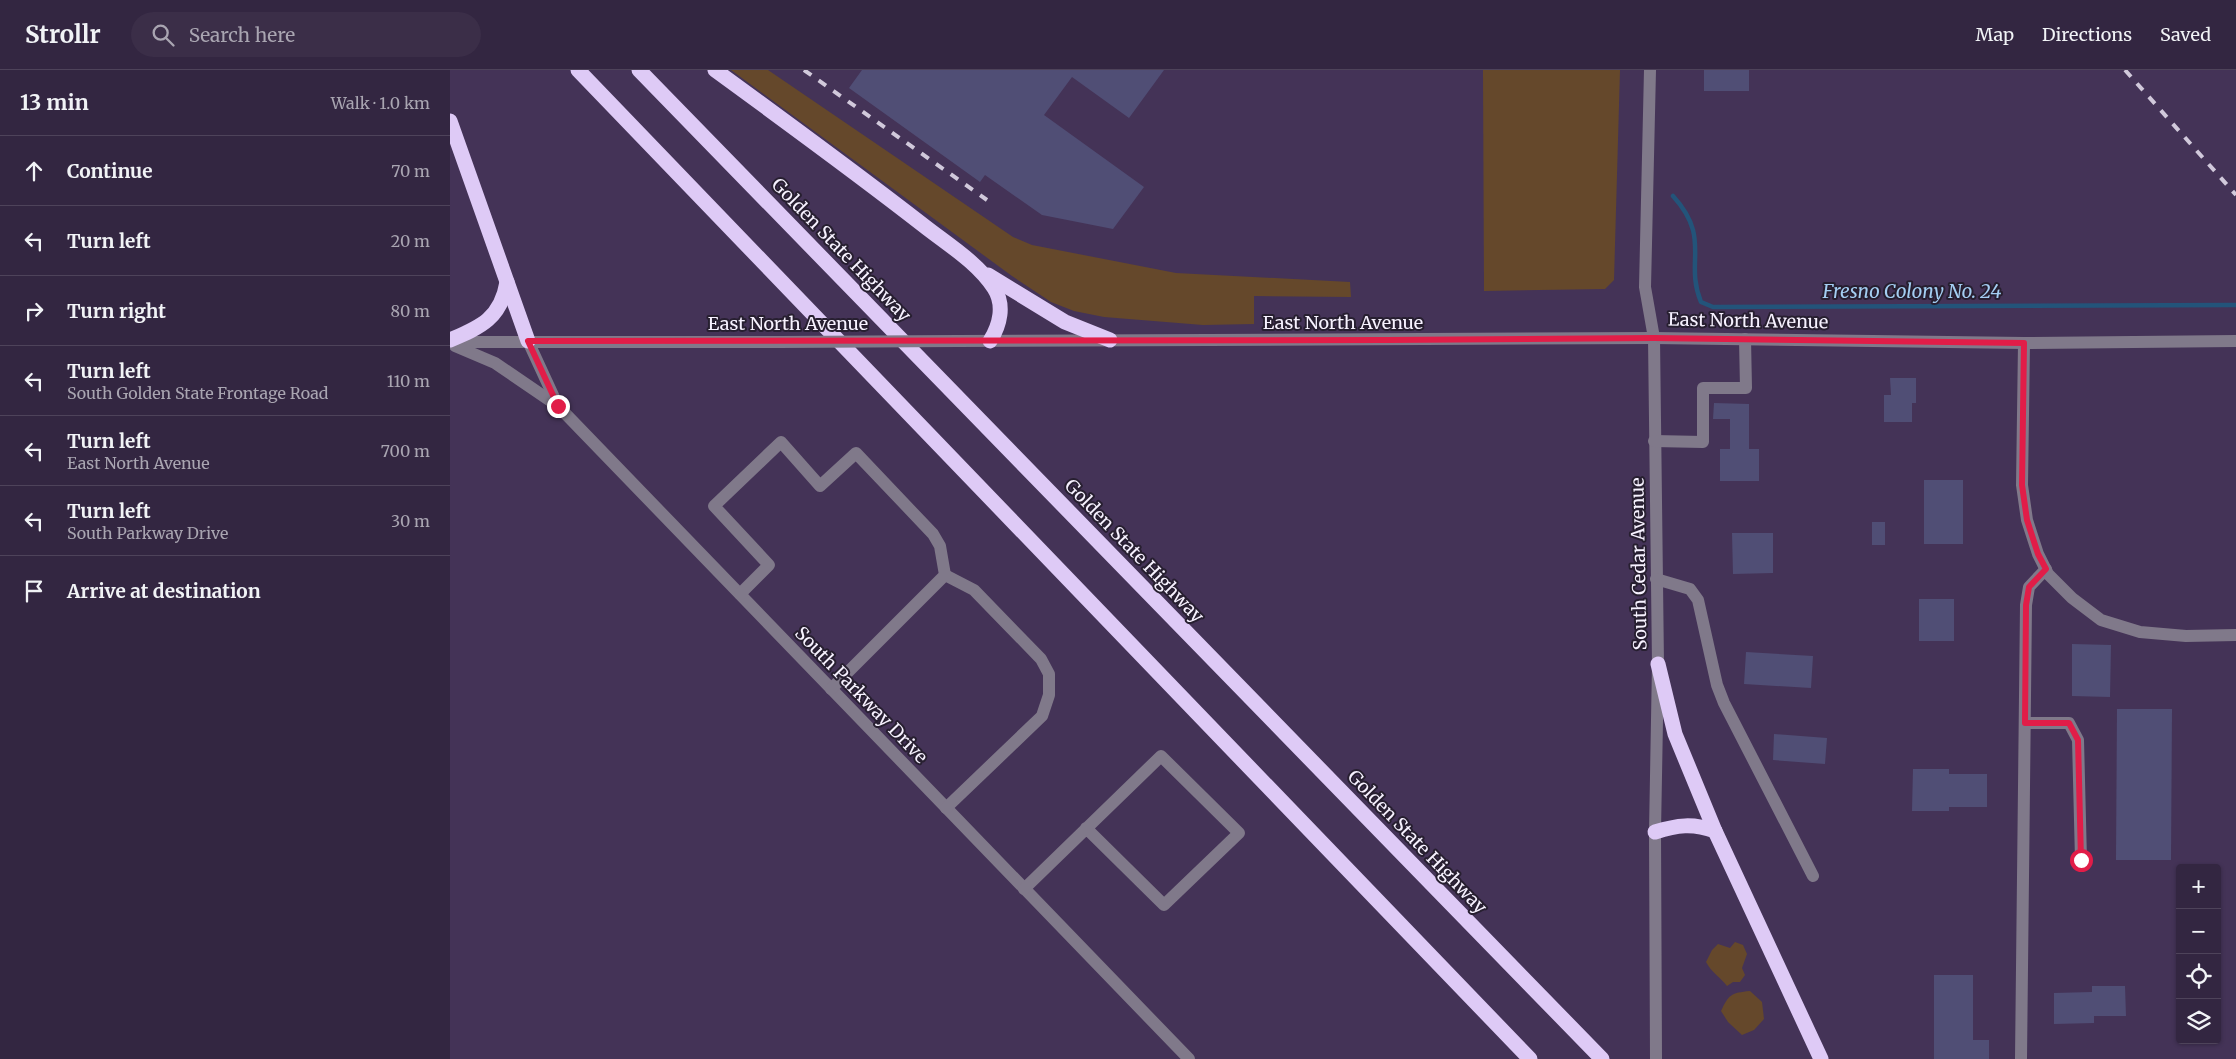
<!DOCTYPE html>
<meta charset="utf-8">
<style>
body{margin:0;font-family:Merriweather,serif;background:#3b2e48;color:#f1f3f6}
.controls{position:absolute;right:15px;bottom:15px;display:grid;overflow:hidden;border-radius:5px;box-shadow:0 1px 4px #0004}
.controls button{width:45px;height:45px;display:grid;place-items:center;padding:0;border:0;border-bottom:1px solid #4e435a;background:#332641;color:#f1f3f6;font:25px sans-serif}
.stop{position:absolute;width:15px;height:15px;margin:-11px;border:4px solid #e11d48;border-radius:50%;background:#fff}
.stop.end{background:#e11d48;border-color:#fff;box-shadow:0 1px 5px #0008}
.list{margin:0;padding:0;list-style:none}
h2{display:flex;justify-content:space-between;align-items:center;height:65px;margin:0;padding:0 20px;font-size:21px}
h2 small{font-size:16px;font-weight:400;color:#a9a5b1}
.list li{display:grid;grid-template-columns:32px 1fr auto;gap:15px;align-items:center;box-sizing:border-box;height:70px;padding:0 20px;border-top:1px solid #4e435a}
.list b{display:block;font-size:19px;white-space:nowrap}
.list p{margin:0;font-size:16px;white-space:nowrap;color:#a9a5b1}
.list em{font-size:16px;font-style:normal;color:#a9a5b1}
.icon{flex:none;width:28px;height:28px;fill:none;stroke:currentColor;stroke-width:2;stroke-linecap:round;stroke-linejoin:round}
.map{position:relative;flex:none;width:1786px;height:989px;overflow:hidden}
header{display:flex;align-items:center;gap:30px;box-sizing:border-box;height:70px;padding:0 25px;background:#332641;border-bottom:1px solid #4e435a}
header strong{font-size:24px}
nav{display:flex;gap:28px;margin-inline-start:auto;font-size:18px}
.search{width:350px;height:45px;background:#3b2e48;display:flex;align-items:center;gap:12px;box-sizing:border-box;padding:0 18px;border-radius:28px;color:#a9a5b1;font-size:19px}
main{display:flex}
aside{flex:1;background:#332641}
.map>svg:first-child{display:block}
</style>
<header>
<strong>Strollr</strong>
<div class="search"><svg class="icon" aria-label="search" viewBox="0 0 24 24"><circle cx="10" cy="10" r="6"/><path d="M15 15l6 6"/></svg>Search here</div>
<nav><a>Map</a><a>Directions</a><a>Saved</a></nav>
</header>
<main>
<aside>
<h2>13 min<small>Walk · 1.0 km</small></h2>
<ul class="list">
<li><svg class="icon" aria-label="ahead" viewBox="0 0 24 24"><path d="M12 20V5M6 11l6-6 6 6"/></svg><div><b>Continue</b></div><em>70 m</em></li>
<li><svg class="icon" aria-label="left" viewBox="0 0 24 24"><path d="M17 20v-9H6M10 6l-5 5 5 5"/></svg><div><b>Turn left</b></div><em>20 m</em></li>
<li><svg class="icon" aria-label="right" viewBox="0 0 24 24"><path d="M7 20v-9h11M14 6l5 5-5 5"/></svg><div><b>Turn right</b></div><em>80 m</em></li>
<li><svg class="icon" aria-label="left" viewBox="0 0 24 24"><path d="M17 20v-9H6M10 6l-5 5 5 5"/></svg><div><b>Turn left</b><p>South Golden State Frontage Road</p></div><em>110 m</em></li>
<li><svg class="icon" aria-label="left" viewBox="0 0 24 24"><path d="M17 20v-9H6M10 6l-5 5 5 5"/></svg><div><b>Turn left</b><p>East North Avenue</p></div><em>700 m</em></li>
<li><svg class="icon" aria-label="left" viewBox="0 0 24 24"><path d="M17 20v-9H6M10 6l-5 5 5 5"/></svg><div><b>Turn left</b><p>South Parkway Drive</p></div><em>30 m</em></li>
<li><svg class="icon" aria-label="arrive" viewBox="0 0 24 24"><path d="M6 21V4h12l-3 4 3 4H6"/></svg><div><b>Arrive at destination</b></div></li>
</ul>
</aside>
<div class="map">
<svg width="1786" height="989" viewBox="0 0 1786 989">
<rect width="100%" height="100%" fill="#443357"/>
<g fill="#65482b">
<path d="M281,0H318L563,167L582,175L726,203L900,212L901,227L804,226V254L753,255L654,247L624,241L601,232L562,206Z"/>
<path d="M1033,0H1170L1164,210L1155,219L1034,221Z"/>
<path d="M1285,872L1293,875L1297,884L1292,898L1295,905L1290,912H1283L1277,916C1270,907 1262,903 1256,892L1262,880L1268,874L1280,878Z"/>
<path d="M1300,921L1312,932L1314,949L1304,960L1292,965L1278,952L1271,941C1279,924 1281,923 1300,921Z"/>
</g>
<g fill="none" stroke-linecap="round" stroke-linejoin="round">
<path stroke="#23547a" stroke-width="4.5" d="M1223,126C1262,169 1234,191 1251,232L1263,237L1786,235"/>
</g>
<g fill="#504e75">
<path d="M412,0H714L679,48L622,7L594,45L694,117L663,159L592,145L535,105L530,112L399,18Z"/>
<rect x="1254" y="0" width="45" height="21"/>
<path d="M1440,308H1466V333H1462V352H1434V325H1441Z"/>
<path d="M1264,333L1299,334V379H1309V411H1270V379H1280V349H1263Z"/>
<rect x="1474" y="410" width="39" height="64"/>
<rect x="1422" y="452" width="13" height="23"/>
<path d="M1282,463H1323V503L1283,504Z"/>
<rect x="1469" y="529" width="35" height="42"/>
<path d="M1622,574L1661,575L1660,627L1622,626Z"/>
<path d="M1296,582L1363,586L1361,618L1294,614Z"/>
<path d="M1667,639H1722L1721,790H1666Z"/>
<path d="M1324,664L1377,668L1375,694L1323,690Z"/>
<path d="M1463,699H1499V704H1537V737H1499V741H1462Z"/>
<path d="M1484,905H1523V970H1539V989H1484Z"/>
<path d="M1642,916H1675L1676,946H1644V953L1604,954V923L1642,922Z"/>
</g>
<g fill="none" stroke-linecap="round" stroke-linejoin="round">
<g stroke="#80798a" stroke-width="12">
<path d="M1200,0L1195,217L1204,268L1208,594L1205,762L1206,989"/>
<path d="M78,271L108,336L739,989"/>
<path d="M508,271L1204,268L1574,273L1786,271"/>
<path d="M0,272H329"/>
<path d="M1574,273L1572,415L1577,450L1588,484L1598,504L1622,528L1651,550L1690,562L1736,566L1786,565"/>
<path d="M5,276L45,293L108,336"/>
<path d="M1204,371L1253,372V318H1296L1295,269"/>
<path d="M495,505L524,520L591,589L599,604V625L592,646L496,738"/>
<path d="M1206,509L1240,519L1248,530L1267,615L1274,633L1363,806"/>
<path d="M290,524L319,495L264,436L331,372L370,416L406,383L483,464L490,476L495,505L381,619"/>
<path d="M1575,653H1619L1628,670L1631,790"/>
<path d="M574,819L711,686L789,763L714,835L636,758"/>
<path d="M1571,989L1576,535L1579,517L1596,499"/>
</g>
<g stroke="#decaf6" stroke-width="15">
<path d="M128,0L1080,989"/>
<path d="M189,0L1152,989"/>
<path d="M265,0C335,51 405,102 473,155C497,174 527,192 544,218C555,235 550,255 540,271"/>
<path d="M0,51L78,271"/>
<path d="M538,205L615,252L660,270"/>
<path d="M0,270C31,257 51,248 57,212"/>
<path d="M1208,594L1225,664L1265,761L1371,989"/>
<path d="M1205,762C1227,755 1243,753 1265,761"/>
</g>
<g stroke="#d1c9db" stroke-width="4" stroke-dasharray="9 9" stroke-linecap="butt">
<path d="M354,0L537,130"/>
<path d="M1675,0L1786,125"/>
</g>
<path stroke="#80798a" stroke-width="12" d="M329,272L508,271"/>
</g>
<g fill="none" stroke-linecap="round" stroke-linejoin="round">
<path stroke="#e11d48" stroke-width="6" d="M108,336L78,271L936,270L1204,268L1574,273L1572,415L1577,450L1588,484L1596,499L1579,517L1576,535L1575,653H1619L1628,670L1631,790"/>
</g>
<g text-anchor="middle" stroke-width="4" stroke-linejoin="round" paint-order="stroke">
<g font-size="18" fill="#f7f2ff" stroke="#271f30">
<text transform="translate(391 180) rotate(46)" y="6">Golden State Highway</text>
<text transform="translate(1298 251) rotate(1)" y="6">East North Avenue</text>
<text x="893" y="259">East North Avenue</text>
<text x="338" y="260">East North Avenue</text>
<text transform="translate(684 481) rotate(46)" y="6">Golden State Highway</text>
<text transform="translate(1189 494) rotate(-91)" y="6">South Cedar Avenue</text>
<text transform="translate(411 625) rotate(46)" y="6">South Parkway Drive</text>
<text transform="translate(967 772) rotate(46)" y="6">Golden State Highway</text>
</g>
<g font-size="19" font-style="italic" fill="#a4cef2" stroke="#271f30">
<text x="1462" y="228">Fresno Colony No. 24</text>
</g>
</g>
</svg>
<div class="controls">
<button>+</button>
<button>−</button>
<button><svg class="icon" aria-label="locate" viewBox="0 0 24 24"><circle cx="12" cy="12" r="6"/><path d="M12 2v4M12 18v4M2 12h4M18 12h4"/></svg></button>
<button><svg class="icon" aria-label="layers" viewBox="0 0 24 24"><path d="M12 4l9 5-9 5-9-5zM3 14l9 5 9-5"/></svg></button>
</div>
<div class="stop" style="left:1631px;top:790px"></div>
<div class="stop end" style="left:108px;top:336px"></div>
</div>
</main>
